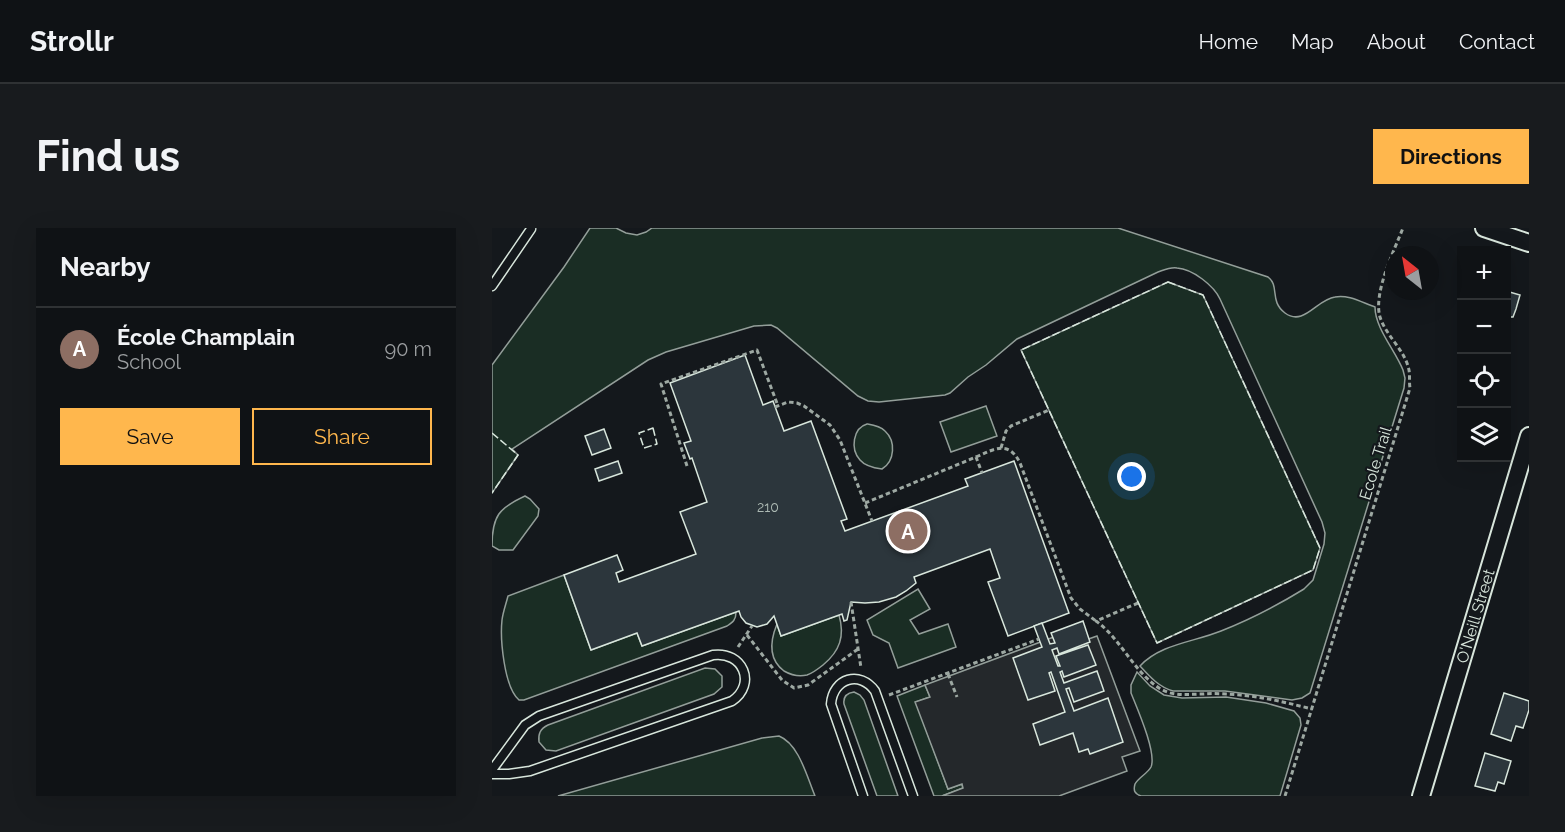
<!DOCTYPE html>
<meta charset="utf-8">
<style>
body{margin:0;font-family:Raleway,sans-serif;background:#181b1e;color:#f1f3f6}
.controls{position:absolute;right:18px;top:18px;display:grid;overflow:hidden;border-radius:0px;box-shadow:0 6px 24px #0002}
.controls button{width:54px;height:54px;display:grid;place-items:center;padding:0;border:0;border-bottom:2px solid #2f3234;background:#0f1215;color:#f1f3f6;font:30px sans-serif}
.compass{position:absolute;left:893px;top:18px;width:54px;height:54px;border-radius:50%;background:#0f1215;box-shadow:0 6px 24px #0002;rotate:329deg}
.you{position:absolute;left:640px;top:249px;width:21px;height:21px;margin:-15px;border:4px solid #fff;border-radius:50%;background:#1a73e8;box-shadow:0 0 0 9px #1a73e833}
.badge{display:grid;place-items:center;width:39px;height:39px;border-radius:50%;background:#ffb74d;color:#fff;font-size:20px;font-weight:700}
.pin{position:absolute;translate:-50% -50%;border:3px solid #fff;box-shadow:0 2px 6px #0006}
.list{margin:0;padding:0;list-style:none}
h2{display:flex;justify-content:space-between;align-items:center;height:78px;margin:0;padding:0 24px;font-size:26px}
h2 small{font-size:20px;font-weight:400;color:#9b9ea0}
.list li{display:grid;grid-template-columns:39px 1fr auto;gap:18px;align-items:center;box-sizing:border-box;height:84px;padding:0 24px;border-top:2px solid #2f3234}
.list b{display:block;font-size:22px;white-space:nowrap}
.list p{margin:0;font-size:20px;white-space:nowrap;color:#9b9ea0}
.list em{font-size:20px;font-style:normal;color:#9b9ea0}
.actions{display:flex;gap:12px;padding:18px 24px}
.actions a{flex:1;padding:14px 0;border:2px solid #ffb74d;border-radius:0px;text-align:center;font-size:21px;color:#ffb74d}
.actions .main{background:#ffb74d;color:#111}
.icon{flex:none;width:33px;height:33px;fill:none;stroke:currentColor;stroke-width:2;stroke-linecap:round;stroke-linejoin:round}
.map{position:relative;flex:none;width:1037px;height:568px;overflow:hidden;border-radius:0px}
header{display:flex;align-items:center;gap:36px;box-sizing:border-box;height:84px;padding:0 30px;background:#0f1215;border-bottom:2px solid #2f3234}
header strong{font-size:28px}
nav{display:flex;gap:33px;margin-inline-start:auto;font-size:21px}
.intro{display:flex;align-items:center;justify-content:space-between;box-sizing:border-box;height:144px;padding:0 36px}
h1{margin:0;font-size:42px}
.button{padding:15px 27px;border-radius:0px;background:#ffb74d;color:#111;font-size:21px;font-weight:700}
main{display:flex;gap:36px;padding:0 36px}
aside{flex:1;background:#0f1215;border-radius:0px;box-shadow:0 6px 24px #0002}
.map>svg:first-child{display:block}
</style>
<header>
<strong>Strollr</strong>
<nav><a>Home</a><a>Map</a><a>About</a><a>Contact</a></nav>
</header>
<div class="intro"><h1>Find us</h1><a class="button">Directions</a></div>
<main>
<aside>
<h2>Nearby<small></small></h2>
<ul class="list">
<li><span class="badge" style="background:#8d6e63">A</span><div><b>École Champlain</b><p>School</p></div><em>90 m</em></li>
</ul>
<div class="actions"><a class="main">Save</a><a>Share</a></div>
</aside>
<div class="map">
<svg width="1037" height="568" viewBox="0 0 1037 568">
<rect width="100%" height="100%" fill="#14181c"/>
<g fill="#1a2d24" stroke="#939e99" stroke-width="1.5">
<path d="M98,0H124L134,5L145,7L154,4L160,0H626L776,49C788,58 777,73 793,85C812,99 825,71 843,69C856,66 871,75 883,79C883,100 903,122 911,142L913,150L912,160L818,465L810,470L800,472L733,463H681C667,459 658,449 648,438C668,416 702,414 729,403C757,392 786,377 812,361L821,352L832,316L833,305L830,294L728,71C722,58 701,41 685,40C678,39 672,42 666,44L525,111L494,137L476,149L458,165L453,167L387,174L376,173L366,168L285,100L279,97L262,98L174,124L156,132L20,221L26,227L0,265V137L72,39Z"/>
<path d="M676,54L711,67L828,320L821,342L665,415L529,122Z"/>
<path d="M494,178L505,208L459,224L448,194Z"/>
<path d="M375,196C381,197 388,198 393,203C404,213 403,233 390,241C382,240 373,238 368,232C358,221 361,200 375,196Z"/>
<path d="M33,268L38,271L47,281L46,288L21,322H7L0,318C0,288 7,280 33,268Z"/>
<path d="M72,347L99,422L145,405L150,418L244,384C244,392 241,394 235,398L32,472H27C12,459 8,411 10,392C11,384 14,376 16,368Z"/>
<path d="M426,361L438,381L418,392L427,406L456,396L464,419L406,440L397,415L381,407L375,392Z"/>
<path d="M347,387C353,408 348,423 331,437C326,441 321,445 315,447C307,449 299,447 292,443C276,431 278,413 285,396L289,408Z"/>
<path d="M213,440L223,441L230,448V459L222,466L64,523L54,522L47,514C46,506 48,501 56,497Z"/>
<path d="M645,444L658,458L672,467L690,470L734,469L774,475L802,483L808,490L809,497L788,568H649C643,566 641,563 643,556C647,549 655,546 659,539C665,525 645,480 639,465V457Z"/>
<path d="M433,457L438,469L424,474L456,561L470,556L471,560L450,568H442L405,468Z"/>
<path d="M362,464L368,467L372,472L406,568H385L352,476C351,469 355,465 362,464Z"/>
<path d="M287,508C307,516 315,549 323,568H66L270,510Z"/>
</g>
<path fill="#24282b" stroke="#939e99" stroke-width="1.5" d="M586,400L591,413L605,408L648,523L630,529L635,543L567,568H450L471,560L470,556L456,561L423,474L438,469L433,457Z"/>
<g fill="#2c363c" stroke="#d8e6dc" stroke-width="1.5">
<path d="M1014,63L1028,67L1024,81L1021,89H1018L1014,100Z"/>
<path d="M253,127L271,177L281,173L292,203L319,193L355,291L349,293L353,303L476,258L473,251L522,233L577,385L516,408L496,354L508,350L498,321L422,349L424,355L414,363L404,369L387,374L373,375L359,374L355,392L352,393L350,386L289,408L282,388L275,396L265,399L254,395L249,389L247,383L150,418L145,405L99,422L72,347L125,327L131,342L124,345L127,354L204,326L188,284L215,274L200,230L198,231L192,215L199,213L178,155Z"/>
<path d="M112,201L119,220L100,227L93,208Z"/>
<path d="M126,233L130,245L107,253L103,241Z"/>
<path d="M591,393L598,414L567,426L565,420L560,422L566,438H568L564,428L596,417L604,437L572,449L570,443L568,444L572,455L605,443L612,463L582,474L577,460L574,461L582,483L616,470L631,514L598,526L596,521L587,524L581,505L548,517L541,496L573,484L559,444L557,445L563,463L536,472L521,430L550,419L542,398L550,395L558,416L563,415L559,405Z"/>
<path d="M1012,465L1037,473V482L1031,500L1024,498L1019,513L999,506Z"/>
<path d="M993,525L1019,533L1012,556L1006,554L1003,563L983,558Z"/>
</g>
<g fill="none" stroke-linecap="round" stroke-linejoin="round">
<defs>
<g id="service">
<path d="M0,58L39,1"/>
<path d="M0,542L33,497L47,488L221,427C251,423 265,456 240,473L38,543L17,546H0"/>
<path d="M371,568L339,476C341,450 368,442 383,463L421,568"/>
</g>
<g id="minor">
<path d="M992,0L1037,15"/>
<path id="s1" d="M929,568L1037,208"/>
</g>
</defs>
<use href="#service" stroke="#d8e6dc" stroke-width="11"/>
<use href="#minor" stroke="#d8e6dc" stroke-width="20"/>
<g stroke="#9da8a2" stroke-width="3" stroke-dasharray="4.5 3" stroke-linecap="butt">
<path d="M283,179L296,174L305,175L312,178L338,197L348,212L380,293"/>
<path d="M509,220L514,203L519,198L557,182"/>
<path d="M484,229C502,221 517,212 528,235L579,370L588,381L604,393"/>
<path d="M195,238L169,156L265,122L286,178"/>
<path d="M373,275L484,229L490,245"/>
<path d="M359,374L369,440"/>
<path d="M646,375L604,393C629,411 641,443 667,460C681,469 695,466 711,466C723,465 736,466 748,467C772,469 796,475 820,481"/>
<path d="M255,407L290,452L302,460L316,457L366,421"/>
<path d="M246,419L260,398"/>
<path d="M456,446L465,469"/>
<path d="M397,467L547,411"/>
<path d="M793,568L918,160C917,154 918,148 917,142C913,122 894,108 888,89C881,65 902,23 911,0"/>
</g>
<use href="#service" stroke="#14181c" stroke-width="8"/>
<use href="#minor" stroke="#14181c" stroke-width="16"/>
<g stroke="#d8e6dc" stroke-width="1.5" stroke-dasharray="8 3" stroke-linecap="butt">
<path d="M676,54L711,67L828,320L821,342L665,415L529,122Z"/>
<path d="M161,200L165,216L152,220L147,205Z"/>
<path d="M0,205L26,227L0,265"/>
</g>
</g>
<g text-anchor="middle" stroke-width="4.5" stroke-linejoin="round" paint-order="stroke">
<g font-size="14" fill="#adbab4">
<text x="276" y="284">210</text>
</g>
<g font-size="16" fill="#d8e6dc" stroke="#14181c">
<text transform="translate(883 235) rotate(-73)" y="6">Ecole Trail</text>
<text dy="6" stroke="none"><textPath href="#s1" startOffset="188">O'Neill Street</textPath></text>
</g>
</g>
</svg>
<div class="controls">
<button>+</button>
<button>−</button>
<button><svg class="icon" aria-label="locate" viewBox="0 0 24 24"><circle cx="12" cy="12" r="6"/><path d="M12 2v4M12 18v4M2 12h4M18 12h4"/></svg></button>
<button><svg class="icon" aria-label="layers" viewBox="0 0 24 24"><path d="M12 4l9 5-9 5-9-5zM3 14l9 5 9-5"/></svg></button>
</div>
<svg class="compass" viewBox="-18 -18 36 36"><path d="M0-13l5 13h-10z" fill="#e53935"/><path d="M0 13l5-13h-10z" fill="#9b9ea0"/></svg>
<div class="you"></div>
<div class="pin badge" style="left:416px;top:303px;background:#8d6e63">A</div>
</div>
</main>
